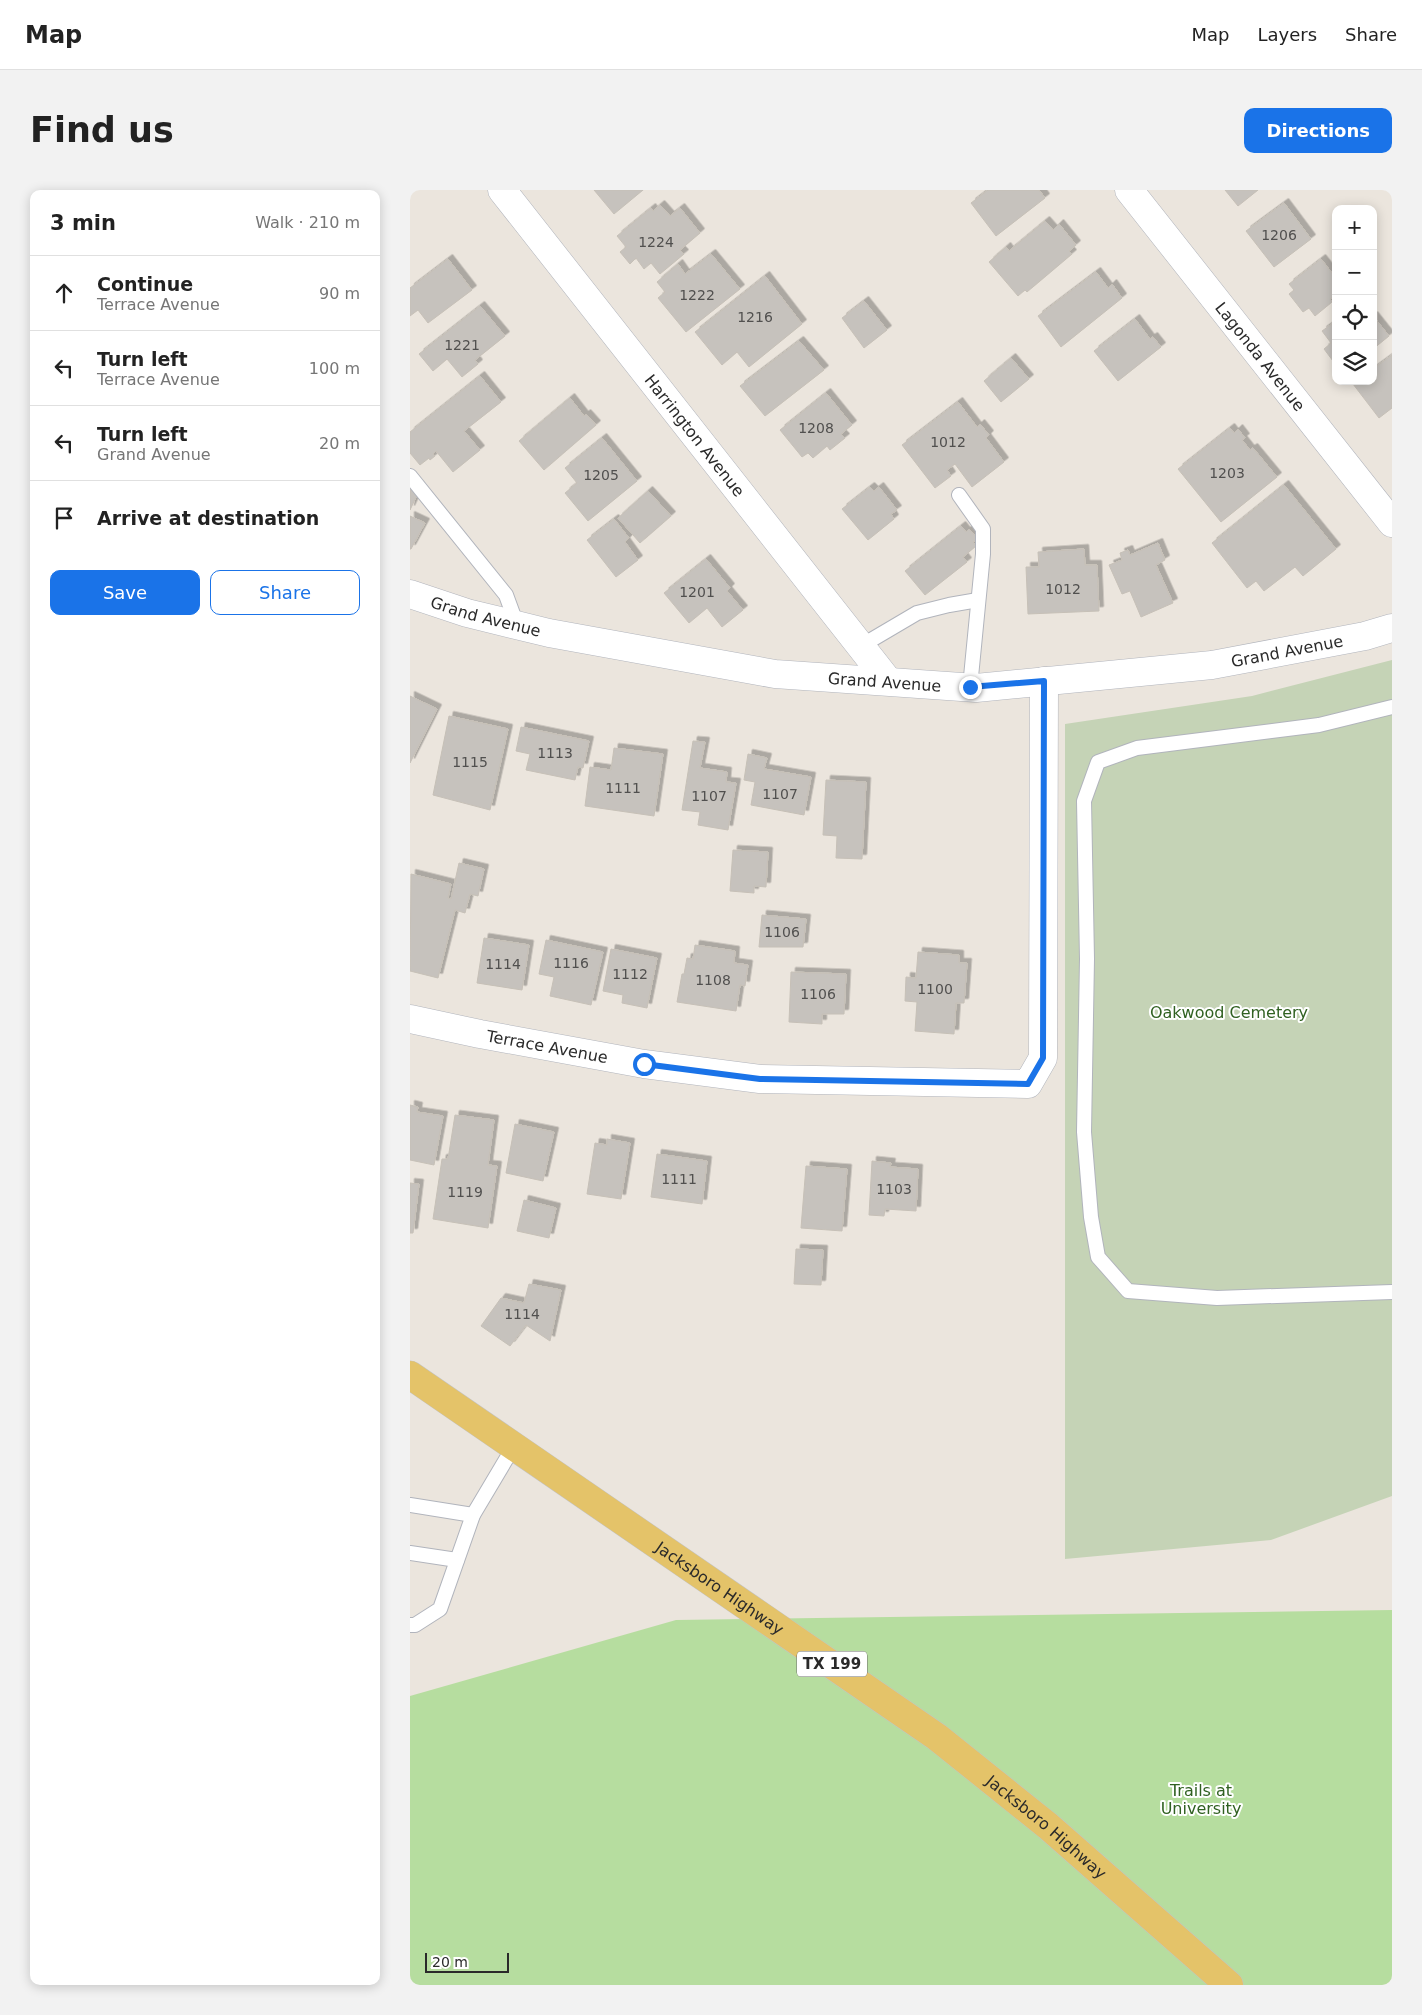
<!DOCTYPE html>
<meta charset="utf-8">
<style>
body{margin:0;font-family:"DejaVu Sans",sans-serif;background:#f2f2f2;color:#222}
.controls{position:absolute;right:15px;top:15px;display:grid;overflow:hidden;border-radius:10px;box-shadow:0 2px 12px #0003}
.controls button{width:45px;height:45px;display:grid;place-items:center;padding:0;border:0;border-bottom:1px solid #e0e0e0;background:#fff;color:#222;font:25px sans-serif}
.scale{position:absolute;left:15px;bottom:12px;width:84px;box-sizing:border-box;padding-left:5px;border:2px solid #2a2a2a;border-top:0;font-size:14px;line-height:18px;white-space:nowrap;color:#2a2a2a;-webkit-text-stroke:4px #fff;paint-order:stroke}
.stop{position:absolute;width:15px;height:15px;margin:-11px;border:4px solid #1a73e8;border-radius:50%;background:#fff}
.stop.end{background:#1a73e8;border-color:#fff;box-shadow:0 1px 5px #0008}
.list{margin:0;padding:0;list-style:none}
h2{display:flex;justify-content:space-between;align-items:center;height:65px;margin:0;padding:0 20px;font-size:21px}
h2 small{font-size:16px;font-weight:400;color:#767676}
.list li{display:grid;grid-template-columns:32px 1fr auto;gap:15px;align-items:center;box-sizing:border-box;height:75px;padding:0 20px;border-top:1px solid #e0e0e0}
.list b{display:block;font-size:19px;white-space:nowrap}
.list p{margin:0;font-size:16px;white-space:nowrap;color:#767676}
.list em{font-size:16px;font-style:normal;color:#767676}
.actions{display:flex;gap:10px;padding:15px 20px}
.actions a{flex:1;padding:11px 0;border:1px solid #1a73e8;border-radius:10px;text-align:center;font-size:18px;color:#1a73e8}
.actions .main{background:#1a73e8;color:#fff}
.icon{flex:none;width:28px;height:28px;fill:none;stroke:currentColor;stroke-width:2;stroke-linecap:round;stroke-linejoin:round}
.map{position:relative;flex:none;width:982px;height:1795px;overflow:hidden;border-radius:10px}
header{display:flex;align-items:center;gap:30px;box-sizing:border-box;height:70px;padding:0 25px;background:#fff;border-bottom:1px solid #e0e0e0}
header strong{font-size:24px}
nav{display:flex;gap:28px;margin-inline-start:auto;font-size:18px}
.intro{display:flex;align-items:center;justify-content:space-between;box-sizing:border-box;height:120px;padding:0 30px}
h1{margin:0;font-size:35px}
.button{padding:12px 22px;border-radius:10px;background:#1a73e8;color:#fff;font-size:18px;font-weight:700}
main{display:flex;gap:30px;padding:0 30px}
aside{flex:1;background:#fff;border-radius:10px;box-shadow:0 2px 12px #0003}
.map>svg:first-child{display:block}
</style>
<header>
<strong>Map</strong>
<nav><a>Map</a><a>Layers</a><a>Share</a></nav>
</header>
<div class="intro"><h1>Find us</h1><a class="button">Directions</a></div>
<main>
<aside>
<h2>3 min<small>Walk · 210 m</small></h2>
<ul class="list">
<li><svg class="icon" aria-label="ahead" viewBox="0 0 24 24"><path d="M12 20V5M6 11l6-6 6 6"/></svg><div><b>Continue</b><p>Terrace Avenue</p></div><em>90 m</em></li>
<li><svg class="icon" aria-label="left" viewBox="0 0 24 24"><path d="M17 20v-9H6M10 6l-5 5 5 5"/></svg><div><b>Turn left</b><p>Terrace Avenue</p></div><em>100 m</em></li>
<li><svg class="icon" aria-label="left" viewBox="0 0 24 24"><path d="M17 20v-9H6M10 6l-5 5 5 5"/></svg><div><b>Turn left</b><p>Grand Avenue</p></div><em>20 m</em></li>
<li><svg class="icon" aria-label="arrive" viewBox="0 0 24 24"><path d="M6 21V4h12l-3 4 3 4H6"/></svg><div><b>Arrive at destination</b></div></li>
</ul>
<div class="actions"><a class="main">Save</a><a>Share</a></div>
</aside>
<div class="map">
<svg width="982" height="1795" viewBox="0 0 982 1795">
<defs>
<filter id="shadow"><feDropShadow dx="4.5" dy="-4.5" stdDeviation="0" flood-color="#0004"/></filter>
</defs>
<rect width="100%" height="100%" fill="#ebe5dd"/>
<path fill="#b6dd9f" d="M982,1420V1795H0V1506L266,1430Z"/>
<path fill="#c5d3b6" d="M982,470V1306L861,1350L655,1369V534L842,506Z"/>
<g fill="#c6c2bd" stroke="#c6c0b7" filter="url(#shadow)">
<path d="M184,0H233L204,24Z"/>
<path d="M578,0H629L635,8L586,46L561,13Z"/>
<path d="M815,0H848L828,16Z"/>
<path d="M874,13L901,49L864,77L836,41Z"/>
<path d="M250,15L260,26L270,18L290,43L270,60L274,64L250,84L241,73L234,79L226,68L220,74L210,62L216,57L207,46L241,18L243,21Z"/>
<path d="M635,31L643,40L649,34L666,55L659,61L662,64L617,102L615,100L608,106L579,72L596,57L599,61Z"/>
<path d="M301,64L330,99L276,142L248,108L255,102L247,92L268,74L275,84Z"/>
<path d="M38,69L62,100L18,133L8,120L0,126V98Z"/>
<path d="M911,69L926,88V104L920,109L922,112L905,126L899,118L893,122L879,104L884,100L879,94Z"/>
<path d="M686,82L698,98L702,94L712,108L651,157L628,126Z"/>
<path d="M355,86L392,134L339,177L327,162L312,175L285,142Z"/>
<path d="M454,111L477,140L454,158L432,128Z"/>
<path d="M70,116L95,146L65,170L68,174L52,187L37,169L23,181L9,164Z"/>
<path d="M963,126L979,146L963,159Z"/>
<path d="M725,129L740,149L743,147L751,157L708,191L684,161Z"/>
<path d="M926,131V168L923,171L914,159L921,153L912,141Z"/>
<path d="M389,151L414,180L355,226L330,196Z"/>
<path d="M982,165V218L969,228L943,194L947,191H963V179Z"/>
<path d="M601,168L619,189L591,212L574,191Z"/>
<path d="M70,186L91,212L54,241L70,260L43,282L26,261L23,264L25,266L20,270L19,268L10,275L0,263V242Z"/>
<path d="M416,203L442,235L431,244L435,248L420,260L417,256L403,268L398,263L392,267L370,240Z"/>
<path d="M160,208L174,226L176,224L186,235L134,280L109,251Z"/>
<path d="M548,212L567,237L570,234L579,245L576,248L594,272L562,297L545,274L537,280L541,286L525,298L492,255Z"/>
<path d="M820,238L824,243L828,239L835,248L832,250L840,260L843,258L867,287L811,332L768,279Z"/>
<path d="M192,248L227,291L178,331L155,303L167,293L155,278Z"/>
<path d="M874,295L926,359L893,386L885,377L854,401L846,391L837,398L802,353Z"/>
<path d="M460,297L464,301L469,297L487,320L481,324L484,329L458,350L432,319Z"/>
<path d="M0,299L8,303L0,320Z"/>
<path d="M238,301L261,326L230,353L208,328Z"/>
<path d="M0,326L15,333L1,359H0Z"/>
<path d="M204,329L219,348L215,352L228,370L206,387L177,350Z"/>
<path d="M551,336L556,342L559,339L568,349L563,352L566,356L553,367L557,372L515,405L495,381Z"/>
<path d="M748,353L755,370L746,375L763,413L731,427L720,401L712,404L699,375L712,370L710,363L718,360L720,365Z"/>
<path d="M674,359L675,375H687L689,421L618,424L616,377H629L628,362Z"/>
<path d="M296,369L320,398L317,401L333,420L312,437L297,418L279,433L254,403Z"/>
<path d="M0,506L27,519L0,573Z"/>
<path d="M39,526L98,539L80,620L23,605Z"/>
<path d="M111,537L179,551L173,578L168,577L165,590L116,580L120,564L106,561Z"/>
<path d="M283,551L295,552L290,578L317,582L316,592L326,593L318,640L288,635L290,622L272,620Z"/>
<path d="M204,558L253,564L244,626L175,616L180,577L201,580Z"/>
<path d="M338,564L357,568L354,579L401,587L394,625L341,615L345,592L334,590Z"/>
<path d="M416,590L456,592L452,669L426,668L427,646L413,645Z"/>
<path d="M323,660L358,662L356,697L344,696V703L320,701Z"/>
<path d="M49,673L74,679L68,706L60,704L55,723L45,720L28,788L0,781L1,684L41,694L38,708L41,709Z"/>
<path d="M352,725L396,729L393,757H349Z"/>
<path d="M74,748L119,755L112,800L67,793Z"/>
<path d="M136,750L193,762L181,815L140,806L144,787L129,784Z"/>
<path d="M285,755L325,761L324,773L338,775L335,796L330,795L326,821L267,812L272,784H274L277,768L283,769Z"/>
<path d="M201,759L247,768L237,818L212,813L213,805L193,801Z"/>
<path d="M508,762L549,765V773H557L554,813H546L544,844L505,841L507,812L495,811L496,787L506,788Z"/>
<path d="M381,782L436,784L434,824H412V834L379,832Z"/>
<path d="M0,915L8,917L7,922L33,926L24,975L0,970Z"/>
<path d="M45,925L84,930L78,975L87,976L78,1038L23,1029L32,969H38Z"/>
<path d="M105,934L144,942L133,991L96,983Z"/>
<path d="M197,949L220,953L211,1009L177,1004L185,953L197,955Z"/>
<path d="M247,964L297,971L292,1014L241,1007Z"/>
<path d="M462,971L481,973L480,977L508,979L506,1021L475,1019L474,1026L459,1025Z"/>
<path d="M396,976L437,979L432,1041L391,1038Z"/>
<path d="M0,993L9,994L3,1043H0Z"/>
<path d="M114,1010L146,1018L139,1048L107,1041Z"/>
<path d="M386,1059L413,1060L411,1095L384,1094Z"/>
<path d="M119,1094L151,1100L140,1151L116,1135L100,1156L71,1136L91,1108L114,1113Z"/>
</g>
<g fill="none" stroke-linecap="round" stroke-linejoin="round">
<defs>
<g id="lane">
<path d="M0,286L96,405L107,435"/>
<path d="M549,305L573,339V364L560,497"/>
<path d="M451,456L507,423L539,415L568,410"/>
<path d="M982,517L909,535L727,558L688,572L674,611L677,769L674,942L681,1027L688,1067L718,1101L807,1108L982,1102"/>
<path d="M0,1315L63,1325"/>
<path d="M0,1363L47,1370"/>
<path d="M0,1435H5L30,1419L63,1325L104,1256"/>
</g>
<g id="street">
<path id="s1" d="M92,0L478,491"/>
<path id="s2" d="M719,0L982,333"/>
<path id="s3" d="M0,404L57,423L139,443L365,484L566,498L802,475L955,446L982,438"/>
<path id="s4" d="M0,829L70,844L234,874L350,889L618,894L633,868L634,491"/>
</g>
<g id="primary">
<path id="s5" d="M0,1185L527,1547L638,1636L819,1795"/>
</g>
</defs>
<use href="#lane" stroke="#b1b4bc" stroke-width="16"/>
<use href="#street" stroke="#b1b4bc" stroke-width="29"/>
<use href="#primary" stroke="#c3c3c3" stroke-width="29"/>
<use href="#lane" stroke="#fff" stroke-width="14"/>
<use href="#street" stroke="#fff" stroke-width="28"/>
<use href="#primary" stroke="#e4c369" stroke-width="28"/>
</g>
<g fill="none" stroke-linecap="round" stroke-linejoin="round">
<path stroke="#1a73e8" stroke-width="6" d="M234,874L350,889L618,894L633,868L634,491L560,497"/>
</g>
<g text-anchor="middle" stroke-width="4" stroke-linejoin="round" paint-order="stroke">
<g font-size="14" fill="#51504f">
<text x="869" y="50">1206</text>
<text x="246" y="57">1224</text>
<text x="287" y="110">1222</text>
<text x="345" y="132">1216</text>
<text x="52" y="160">1221</text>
<text x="406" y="243">1208</text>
<text x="538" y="257">1012</text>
<text x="817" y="288">1203</text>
<text x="191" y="290">1205</text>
<text x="653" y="404">1012</text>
<text x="287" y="407">1201</text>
<text x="145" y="568">1113</text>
<text x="60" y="577">1115</text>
<text x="213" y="603">1111</text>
<text x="370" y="609">1107</text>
<text x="299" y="611">1107</text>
<text x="372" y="747">1106</text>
<text x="161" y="778">1116</text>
<text x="93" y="779">1114</text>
<text x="220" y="789">1112</text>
<text x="303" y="795">1108</text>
<text x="525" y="804">1100</text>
<text x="408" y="809">1106</text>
<text x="269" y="994">1111</text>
<text x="484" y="1004">1103</text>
<text x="55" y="1007">1119</text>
<text x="112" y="1129">1114</text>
</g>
<rect fill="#fff" stroke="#6a6a6a" stroke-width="1" x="387" y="1461.5" width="70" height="25" rx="4"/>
<g font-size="15" font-weight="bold" fill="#2a2a2a">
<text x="422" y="1479">TX 199</text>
</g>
<g font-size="16" fill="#2a2a2a" stroke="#fff">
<text dy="6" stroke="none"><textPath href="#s2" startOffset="212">Lagonda Avenue</textPath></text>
<text dy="6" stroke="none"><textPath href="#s1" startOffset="312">Harrington Avenue</textPath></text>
<text dy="6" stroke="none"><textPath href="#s3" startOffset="79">Grand Avenue</textPath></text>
<text dy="6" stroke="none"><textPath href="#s3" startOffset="889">Grand Avenue</textPath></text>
<text dy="6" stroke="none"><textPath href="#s3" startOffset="484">Grand Avenue</textPath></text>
<text dy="6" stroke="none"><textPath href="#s4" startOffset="140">Terrace Avenue</textPath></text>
<text dy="6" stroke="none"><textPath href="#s5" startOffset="376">Jacksboro Highway</textPath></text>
<text dy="6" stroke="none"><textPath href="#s5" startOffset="781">Jacksboro Highway</textPath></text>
</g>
<g font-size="16" fill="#306121" stroke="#fff">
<text x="819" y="828">Oakwood Cemetery</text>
<text x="791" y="1606">Trails at<tspan x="791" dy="18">University</tspan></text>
</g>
</g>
</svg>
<div class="controls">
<button>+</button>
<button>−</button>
<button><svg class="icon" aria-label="locate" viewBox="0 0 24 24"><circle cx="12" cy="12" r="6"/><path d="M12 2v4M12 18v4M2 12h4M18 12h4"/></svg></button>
<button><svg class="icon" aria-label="layers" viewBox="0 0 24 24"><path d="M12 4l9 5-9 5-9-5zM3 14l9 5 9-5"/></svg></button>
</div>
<div class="scale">20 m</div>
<div class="stop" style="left:234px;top:874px"></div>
<div class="stop end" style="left:560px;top:497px"></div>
</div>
</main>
